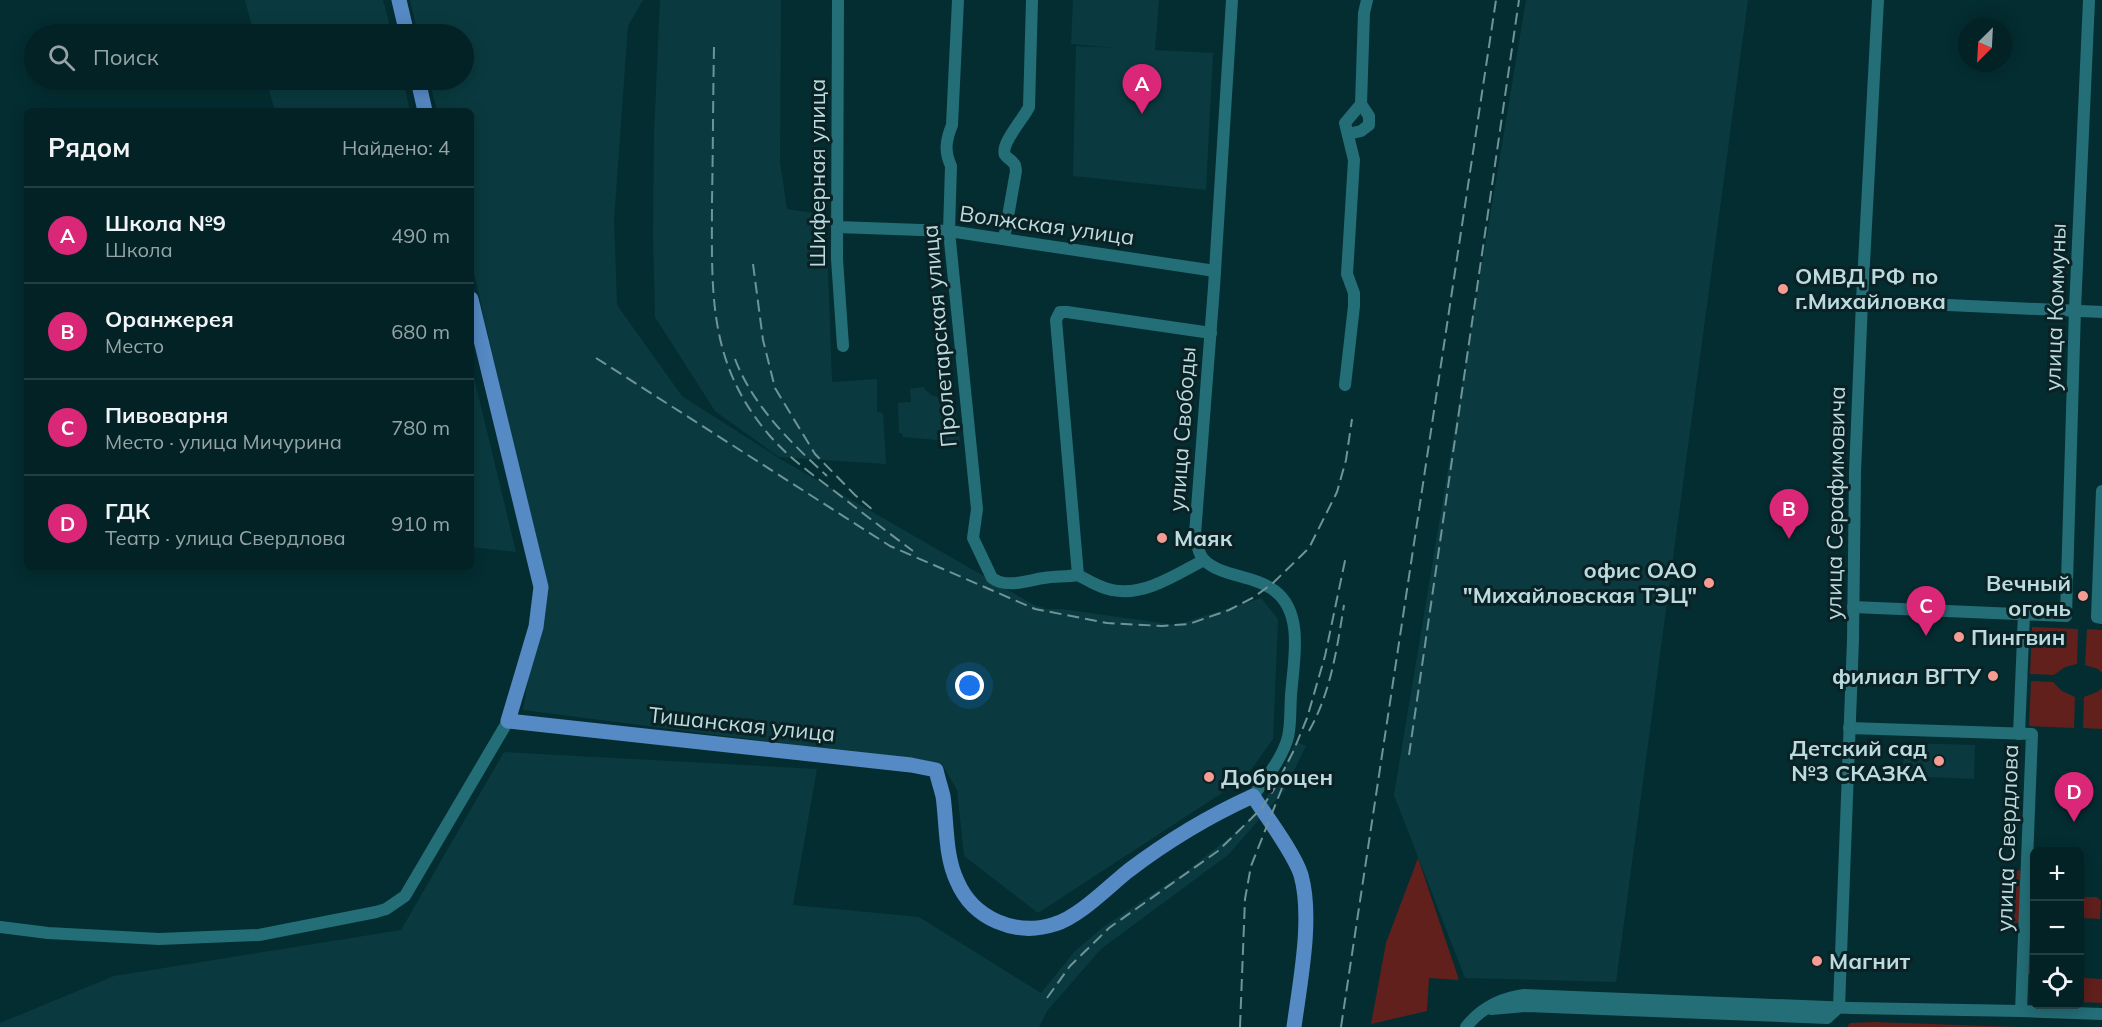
<!DOCTYPE html>
<html lang="ru">
<meta charset="utf-8">
<style>
body{margin:0;font-family:Mulish,sans-serif;background:#0d2a2d;color:#f1f3f6}
.controls{position:absolute;right:18px;bottom:18px;display:grid;overflow:hidden;border-radius:9px;box-shadow:0 3px 15px #0003}
.controls button{width:54px;height:54px;display:grid;place-items:center;padding:0;border:0;border-bottom:2px solid #243f42;background:#032225;color:#f1f3f6;font:30px sans-serif}
.compass{position:absolute;left:1958px;top:18px;width:54px;height:54px;border-radius:50%;background:#032225;box-shadow:0 3px 15px #0003;rotate:204deg}
.you{position:absolute;left:970px;top:686px;width:21px;height:21px;margin:-15px;border:4px solid #fff;border-radius:50%;background:#1a73e8;box-shadow:0 0 0 9px #1a73e833}
.badge{display:grid;place-items:center;width:39px;height:39px;border-radius:50%;background:#db2777;color:#fff;font-size:20px;font-weight:700}
.pin{position:absolute;translate:-50% -50px;filter:drop-shadow(0 2px 3px #0008)}
.pin::after{content:'';position:absolute;top:32px;width:21px;height:18px;background:inherit;clip-path:polygon(0 0,100% 0,50% 100%)}
.list{margin:0;padding:0;list-style:none}
h2{display:flex;justify-content:space-between;align-items:center;height:78px;margin:0;padding:0 24px;font-size:26px}
h2 small{font-size:20px;font-weight:400;color:#97a4a7}
.list li{display:grid;grid-template-columns:39px 1fr auto;gap:18px;align-items:center;box-sizing:border-box;height:96px;padding:0 24px;border-top:2px solid #243f42}
.list b{display:block;font-size:22px;white-space:nowrap}
.list p{margin:0;font-size:20px;white-space:nowrap;color:#97a4a7}
.list em{font-size:20px;font-style:normal;color:#97a4a7}
.icon{flex:none;width:33px;height:33px;fill:none;stroke:currentColor;stroke-width:2;stroke-linecap:round;stroke-linejoin:round}
.map{position:relative;flex:none;width:2102px;height:1027px;overflow:hidden}
.search{position:absolute;background:#032225;box-shadow:0 3px 15px #0003;left:24px;top:24px;width:450px;height:66px;display:flex;align-items:center;gap:15px;box-sizing:border-box;padding:0 21px;border-radius:33px;color:#97a4a7;font-size:22px}
.panel{position:absolute;background:#032225;box-shadow:0 3px 15px #0003;left:24px;top:108px;width:450px;height:462px;border-radius:9px}
.map>svg:first-child{display:block}
</style>
<div class="map">
<svg width="2102" height="1027" viewBox="0 0 2102 1027">
<rect width="100%" height="100%" fill="#042d31"/>
<g fill="#0a3a3f">
<path d="M245,0H383L392,34H254Z"/>
<path d="M410,0H643L628,26L614,220L617,305L682,396L782,460L1034,605L1047,609H1061L1176,625L1261,598L1278,619L1273,739L1245,778L1038,913L964,856L957,790L942,764L523,710L544,582L471,260V111H437L429,80H464V34H418Z"/>
<path d="M660,0H781L780,161L787,209L826,215L832,382L877,379V412L883,413L886,464L779,457L715,411L655,317L653,233L654,134Z"/>
<path d="M1073,0H1159L1155,50L1213,53L1206,190L1073,176L1076,46L1116,48L1071,44Z"/>
<path d="M1526,0H1748L1616,982L1465,978L1394,795Z"/>
<path d="M266,80H403L410,111H275Z"/>
<path d="M471,365L516,552L471,547Z"/>
<path d="M923,387L931,395L937,397H954L960,442L903,437L902,433H899L898,403L911,402L910,389Z"/>
<path d="M1296,742L1306,746L1284,791L1228,855L1101,949L1047,1011L1039,1027H0V1023L114,976L401,930L504,752L817,769L793,905L919,917L1041,993L1075,951L1102,928L1188,870L1244,826L1275,786Z"/>
<path d="M1904,743L1975,745L1974,779L1903,776Z"/>
</g>
<g fill="#61201c">
<path d="M2032,627L2078,629L2077,664L2065,667L2054,675L2030,674Z"/>
<path d="M2087,629L2102,630V673L2098,669L2085,665Z"/>
<path d="M2031,681L2053,682L2062,691L2075,697L2074,728L2029,726Z"/>
<path d="M2102,688V729L2083,728L2084,697L2097,692Z"/>
<path d="M1418,858L1459,980L1429,978L1427,1011L1371,1024L1386,943Z"/>
<path d="M2016,870L2022,871L2020,922L2014,924Z"/>
<path d="M2030,873H2034L2033,974H2027Z"/>
<path d="M2086,897H2097L2101,901L2100,919L2080,918L2081,900Z"/>
<path d="M2084,978L2102,979V1003L2080,1002V987Z"/>
<path d="M1873,1022L2017,1027H1847L1850,1023Z"/>
</g>
<g fill="none" stroke-linecap="round" stroke-linejoin="round">
<g stroke="#246e77" stroke-width="12">
<path d="M838,0L837,259L843,346"/>
<path d="M958,0L952,125C946,140 944,151 951,166L949,231L977,509L973,538L992,578C1007,589 1028,580 1044,578C1055,576 1066,577 1078,575"/>
<path d="M1232,0L1214,287L1195,534C1197,542 1198,554 1204,560C1221,577 1255,575 1275,591C1305,614 1293,663 1291,696C1290,709 1291,724 1288,737C1283,757 1265,780 1253,796"/>
<path d="M1348,134L1361,131L1369,125V116L1361,104"/>
<path d="M837,227L949,231L1215,271"/>
<path d="M1004,239L1016,171L1015,165C1013,161 1007,158 1005,155C1000,144 1024,118 1029,107L1032,0"/>
<path d="M1862,301L2102,312"/>
<path d="M1345,385L1354,306V293L1347,274L1354,160L1345,123L1361,104L1364,13L1367,0"/>
<path d="M2102,491L2097,617L2102,618"/>
<path d="M1204,560C1177,574 1144,597 1112,590C1100,588 1089,581 1078,575L1056,320L1060,312H1067L1211,333"/>
<path d="M1853,607L2066,616L2075,309L2089,0"/>
<path d="M1849,728L2032,734L2021,1011"/>
<path d="M2019,734L2024,614"/>
<path d="M0,927L48,933L159,939L259,935L376,912L386,909L405,896L508,721"/>
<path d="M1839,1007L1853,640L1855,472L1862,301L1878,0"/>
<path d="M1491,1009L1527,1006L1827,1018L1839,1007"/>
<path d="M1466,1027C1481,1008 1500,998 1524,995L1851,1008L2021,1011L2102,1014"/>
</g>
<g stroke="#568ac5" stroke-width="15">
<path d="M399,0L407,34"/>
<path d="M418,80L425,111"/>
<path d="M471,299L541,587L536,627L508,721L911,765L936,770C938,779 941,788 943,796C947,824 945,856 957,881C973,919 1016,937 1055,924C1079,917 1108,887 1128,871C1166,842 1209,816 1253,796C1266,816 1294,853 1301,875C1313,918 1300,982 1294,1027"/>
</g>
<g stroke="#6f9498" stroke-width="2" stroke-dasharray="12 6" stroke-linecap="butt">
<path d="M714,47C713,98 713,150 712,201C712,288 707,359 765,430C784,454 809,472 833,490C860,511 886,531 913,551"/>
<path d="M753,264L763,340L775,388L815,454L855,495L874,511"/>
<path d="M596,358L890,546L1035,609L1107,623L1162,626L1189,624L1229,610L1254,597L1273,583L1309,548L1337,492L1346,460L1352,419"/>
<path d="M735,359C753,406 791,443 827,476"/>
<path d="M1309,731C1331,692 1337,648 1344,605"/>
<path d="M1409,755L1519,0"/>
<path d="M1047,998L1070,966L1109,928L1218,851L1261,809L1273,791L1293,752L1307,718L1325,656L1346,556"/>
<path d="M1240,1027L1245,899L1251,866L1282,788"/>
<path d="M1341,1027L1496,0"/>
</g>
</g>
<g fill="#f59c93" stroke="#0b2124" stroke-width="2">
<circle cx="1783" cy="289" r="6"/>
<circle cx="1162" cy="538" r="6"/>
<circle cx="1709" cy="583" r="6"/>
<circle cx="2083" cy="596" r="6"/>
<circle cx="1959" cy="637" r="6"/>
<circle cx="1993" cy="676" r="6"/>
<circle cx="1939" cy="761" r="6"/>
<circle cx="1209" cy="777" r="6"/>
<circle cx="1817" cy="961" r="6"/>
</g>
<g text-anchor="middle" stroke-width="6" stroke-linejoin="round" paint-order="stroke">
<g font-size="22" fill="#badce0" stroke="#0b2124">
<text transform="translate(817 173) rotate(-90)" y="8">Шиферная улица</text>
<text transform="translate(1047 225) rotate(8)" y="8">Волжская улица</text>
<text transform="translate(2055 307) rotate(-88)" y="8">улица Коммуны</text>
<text transform="translate(939 336) rotate(-95)" y="8">Пролетарская улица</text>
<text transform="translate(1182 429) rotate(-86)" y="8">улица Свободы</text>
<text transform="translate(1835 503) rotate(-89)" y="8">улица Серафимовича</text>
<text transform="translate(742 724) rotate(6)" y="8">Тишанская улица</text>
<text transform="translate(2007 838) rotate(-88)" y="8">улица Свердлова</text>
</g>
<g font-size="22" font-weight="bold" fill="#badce0" stroke="#0b2124" text-anchor="start">
<text x="1795" y="284">ОМВД РФ по<tspan x="1795" dy="25">г.Михайловка</tspan></text>
<text x="1174" y="546">Mаяк</text>
<text x="1697" y="578" text-anchor="end">офис ОАО<tspan x="1697" dy="25">"Михайловская ТЭЦ"</tspan></text>
<text x="2071" y="591" text-anchor="end">Вечный<tspan x="2071" dy="25">огонь</tspan></text>
<text x="1971" y="645">Пингвин</text>
<text x="1981" y="684" text-anchor="end">филиал ВГТУ</text>
<text x="1927" y="756" text-anchor="end">Детский сад<tspan x="1927" dy="25">№3 СКАЗКА</tspan></text>
<text x="1221" y="785">Доброцен</text>
<text x="1829" y="969">Магнит</text>
</g>
</g>
</svg>
<div class="controls">
<button>+</button>
<button>−</button>
<button><svg class="icon" aria-label="locate" viewBox="0 0 24 24"><circle cx="12" cy="12" r="6"/><path d="M12 2v4M12 18v4M2 12h4M18 12h4"/></svg></button>
</div>
<svg class="compass" viewBox="-18 -18 36 36"><path d="M0-13l5 13h-10z" fill="#e53935"/><path d="M0 13l5-13h-10z" fill="#97a4a7"/></svg>
<div class="you"></div>
<div class="pin badge" style="left:1142px;top:114px">A</div>
<div class="pin badge" style="left:1789px;top:539px">B</div>
<div class="pin badge" style="left:1926px;top:636px">C</div>
<div class="pin badge" style="left:2074px;top:822px">D</div>
<div class="search"><svg class="icon" aria-label="search" viewBox="0 0 24 24"><circle cx="10" cy="10" r="6"/><path d="M15 15l6 6"/></svg>Поиск</div>
<section class="panel">
<h2>Рядом<small>Найдено: 4</small></h2>
<ul class="list">
<li><span class="badge">A</span><div><b>Школа №9</b><p>Школа</p></div><em>490 m</em></li>
<li><span class="badge">B</span><div><b>Оранжерея</b><p>Место</p></div><em>680 m</em></li>
<li><span class="badge">C</span><div><b>Пивоварня</b><p>Место · улица Мичурина</p></div><em>780 m</em></li>
<li><span class="badge">D</span><div><b>ГДК</b><p>Театр · улица Свердлова</p></div><em>910 m</em></li>
</ul>
</section>
</div>
